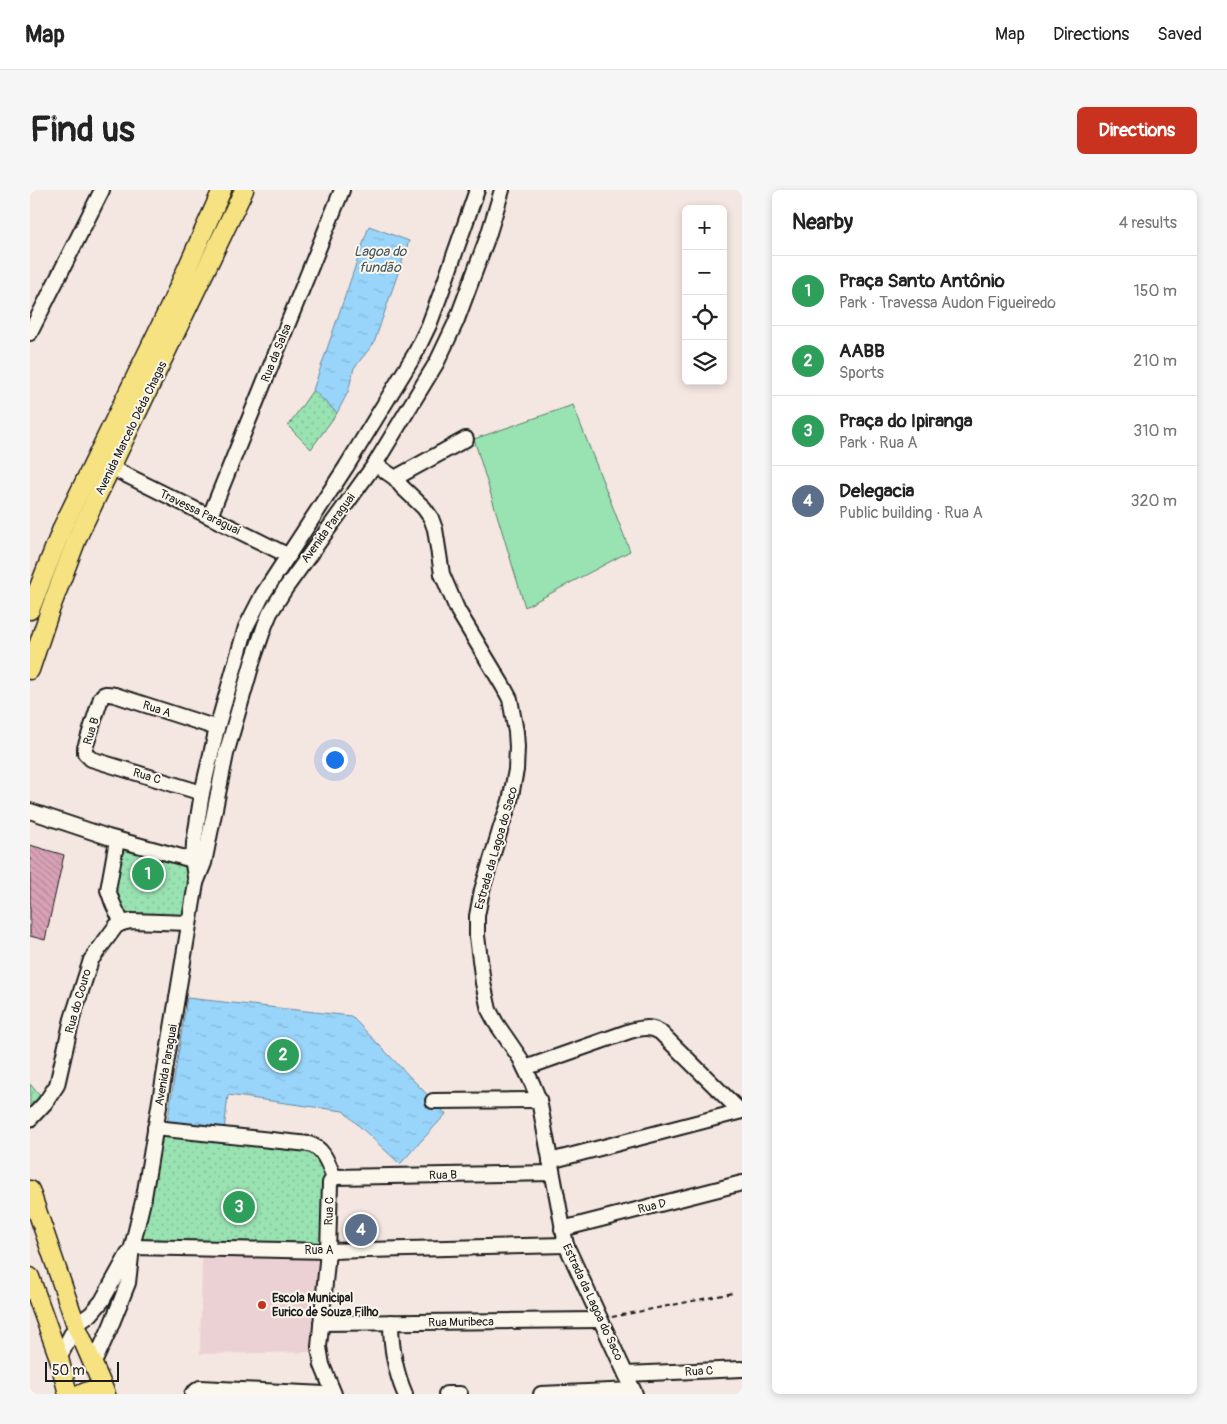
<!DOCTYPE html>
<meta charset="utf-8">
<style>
body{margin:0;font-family:Pangolin,sans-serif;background:#f6f6f6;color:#222}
.controls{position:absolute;right:15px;top:15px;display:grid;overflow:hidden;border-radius:8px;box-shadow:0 2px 8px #0003}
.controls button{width:45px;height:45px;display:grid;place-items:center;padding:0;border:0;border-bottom:1px solid #e0e0e0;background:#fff;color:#222;font:25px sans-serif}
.scale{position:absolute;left:15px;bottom:12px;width:74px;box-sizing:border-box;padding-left:5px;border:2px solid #1c1c1c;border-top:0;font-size:14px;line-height:18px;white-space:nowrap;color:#1c1c1c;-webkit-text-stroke:4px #fbf7ec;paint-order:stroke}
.you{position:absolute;left:304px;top:569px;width:18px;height:18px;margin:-12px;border:4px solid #fff;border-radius:50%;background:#1a73e8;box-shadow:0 0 0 8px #1a73e833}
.badge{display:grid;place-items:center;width:32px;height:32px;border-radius:50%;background:#c8321e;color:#fff;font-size:16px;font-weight:700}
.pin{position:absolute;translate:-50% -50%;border:2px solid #fff;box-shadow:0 1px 5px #0006}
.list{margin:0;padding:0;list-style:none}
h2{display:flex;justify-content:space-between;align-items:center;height:65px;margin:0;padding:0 20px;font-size:21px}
h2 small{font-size:16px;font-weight:400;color:#767676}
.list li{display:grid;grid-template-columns:32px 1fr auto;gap:15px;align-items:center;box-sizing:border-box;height:70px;padding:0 20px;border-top:1px solid #e0e0e0}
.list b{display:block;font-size:19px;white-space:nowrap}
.list p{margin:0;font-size:16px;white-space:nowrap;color:#767676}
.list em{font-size:16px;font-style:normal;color:#767676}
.icon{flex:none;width:28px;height:28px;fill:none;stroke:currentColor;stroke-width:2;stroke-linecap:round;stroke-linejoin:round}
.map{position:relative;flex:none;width:712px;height:1204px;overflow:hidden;border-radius:8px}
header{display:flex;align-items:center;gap:30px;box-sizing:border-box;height:70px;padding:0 25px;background:#fff;border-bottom:1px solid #e0e0e0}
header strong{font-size:24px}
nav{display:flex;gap:28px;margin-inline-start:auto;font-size:18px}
.intro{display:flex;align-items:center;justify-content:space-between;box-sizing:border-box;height:120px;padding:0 30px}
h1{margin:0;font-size:35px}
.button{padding:12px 22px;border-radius:8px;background:#c8321e;color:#fff;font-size:18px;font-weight:700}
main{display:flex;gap:30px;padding:0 30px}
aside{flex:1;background:#fff;border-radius:8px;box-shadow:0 2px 8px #0003}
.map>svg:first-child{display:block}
</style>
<header>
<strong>Map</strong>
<nav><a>Map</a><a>Directions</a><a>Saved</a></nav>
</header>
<div class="intro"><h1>Find us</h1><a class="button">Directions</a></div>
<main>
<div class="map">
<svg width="712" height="1204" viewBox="0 0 712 1204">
<defs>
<pattern id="park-dots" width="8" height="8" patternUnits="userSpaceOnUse" patternTransform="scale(1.25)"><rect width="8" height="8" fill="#99e2b1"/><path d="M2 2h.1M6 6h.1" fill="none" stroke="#83c198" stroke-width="1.8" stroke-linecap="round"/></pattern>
<pattern id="water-ripples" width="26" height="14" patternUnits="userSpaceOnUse" patternTransform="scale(1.25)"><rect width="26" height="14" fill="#99d5fa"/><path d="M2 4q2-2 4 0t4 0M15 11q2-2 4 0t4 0" fill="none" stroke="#83b6d6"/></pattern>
<pattern id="building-back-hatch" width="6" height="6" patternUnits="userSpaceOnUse" patternTransform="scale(1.25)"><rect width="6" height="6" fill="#d8a1b5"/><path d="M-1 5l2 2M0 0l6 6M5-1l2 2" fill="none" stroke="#b98a9b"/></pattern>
</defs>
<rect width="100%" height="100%" fill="#f4e6e1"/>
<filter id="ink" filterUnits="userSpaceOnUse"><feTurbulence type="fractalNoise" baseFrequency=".02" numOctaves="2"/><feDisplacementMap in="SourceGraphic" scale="10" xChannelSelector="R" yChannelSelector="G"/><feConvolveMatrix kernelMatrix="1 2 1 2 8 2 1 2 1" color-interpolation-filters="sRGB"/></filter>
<g filter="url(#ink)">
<path fill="#ecd1d4" d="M297,1067L287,1162L170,1164L172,1068Z"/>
<path fill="#99e2b1" stroke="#5a7f66" d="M543,215L600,361L495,417L444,249Z"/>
<g fill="url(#park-dots)" stroke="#5a7f66">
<path d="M283,200L307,223L281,259L258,236Z"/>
<path d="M88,652L162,673L159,731L85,730L71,695Z"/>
<path d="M0,894L14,911L0,925Z"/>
<path d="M131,939L289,958L302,984L300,1053L111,1049Z"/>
</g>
<g fill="url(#water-ripples)" stroke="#678ba1">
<path d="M339,36L379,51L344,153L324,178L318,202L307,223L283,200Z"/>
<path d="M157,808L321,826L416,924L370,974L313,921L198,905L194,941L137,934Z"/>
</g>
<path fill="url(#building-back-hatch)" stroke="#1c1c1c" d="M0,655L34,665L15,750L0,746Z"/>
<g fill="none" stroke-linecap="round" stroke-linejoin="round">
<defs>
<g id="minor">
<path d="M0,143L72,0"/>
<path d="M345,274L365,288L372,297L394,318L401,328L405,339L412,384L421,405L428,421L473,496L480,509L486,542L487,557L486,580L480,611L471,637L452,700L447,726V746L453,793L459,820L466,833L490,868L502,893L509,910L536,1055L605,1204"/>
<path d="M82,278L259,366"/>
<path d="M365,288L436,249"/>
<path d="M180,326L312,0"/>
<path d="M172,603L61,569L55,563V558L71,508C74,502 79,504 85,505L187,538"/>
<path d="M0,621L78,647L170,672"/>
<path d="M87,650L78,700L83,714L92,733"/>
<path d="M166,693L163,674L164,653L172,603L187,538L216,437L233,404L316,277L385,164L399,135L412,100L447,0"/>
<path d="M495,878L600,841C611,838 620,836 630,842L710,921"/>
<path d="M403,911L509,910"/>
<path d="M0,929L15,913L27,895L42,829L61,770L86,736L92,733L101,731L159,733"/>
<path d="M125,938L279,954C294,958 298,974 304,987"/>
<path d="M520,971L712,921"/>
<path d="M304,987L300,993L298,1061L289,1157L292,1175L304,1204"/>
<path d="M304,987L522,983"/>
<path d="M532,1039L712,993"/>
<path d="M102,1057L298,1061L536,1055"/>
<path d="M361,1132C361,1158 365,1181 375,1204"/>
<path d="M291,1133L570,1130"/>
<path d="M29,1168L46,1135L61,1124L72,1111L98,1064"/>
<path d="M63,1175L80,1138L98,1093L102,1057L114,1007L120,971L166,693L174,673L196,564L223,470L235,435L240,423L255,399L345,274L407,172L426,132L458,46L472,0"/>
<path d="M596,1184L712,1179"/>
<path d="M162,1204L170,1198L295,1204"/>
<path d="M416,1204H430"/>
<path d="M511,1204L603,1200"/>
</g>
<g id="major">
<path d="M0,420L33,336L141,114L192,0"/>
<path d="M0,480L20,420L48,346L214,0"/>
<path d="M0,1000L46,1135L76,1204"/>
<path d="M0,1087L29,1168L38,1204"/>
<path d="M51,1204L58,1201L75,1202"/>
</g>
</defs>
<use href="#minor" stroke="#1c1c1c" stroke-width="18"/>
<use href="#major" stroke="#1c1c1c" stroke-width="21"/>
<path stroke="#1c1c1c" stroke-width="2" stroke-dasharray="5 4" stroke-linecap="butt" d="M582,1127L703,1103"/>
<use href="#minor" stroke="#fbf7ec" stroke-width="14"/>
<use href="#major" stroke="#f6e281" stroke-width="18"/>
</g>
</g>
<circle fill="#c8321e" stroke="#fbf7ec" stroke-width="2" cx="232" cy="1115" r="5"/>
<g text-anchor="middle" stroke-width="4" stroke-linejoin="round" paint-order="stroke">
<g font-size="12" fill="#1c1c1c" stroke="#fbf7ec">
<text transform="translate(246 163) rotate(-68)" y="4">Rua da Salsa</text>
<text transform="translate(101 238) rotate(-64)" y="4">Avenida Marcelo Déda Chagas</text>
<text transform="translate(170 322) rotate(26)" y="4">Travessa Paraguai</text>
<text transform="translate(298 338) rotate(-54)" y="4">Avenida Paraguai</text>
<text transform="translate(127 519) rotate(18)" y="4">Rua A</text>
<text transform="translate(61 541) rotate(-73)" y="4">Rua B</text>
<text transform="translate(117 586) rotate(17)" y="4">Rua C</text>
<text transform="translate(466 658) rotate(-74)" y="4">Estrada da Lagoa do Saco</text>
<text transform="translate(48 811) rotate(-74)" y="4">Rua do Couro</text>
<text transform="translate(136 875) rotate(-80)" y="4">Avenida Paraguai</text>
<text transform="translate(413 985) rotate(-1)" y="4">Rua B</text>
<text transform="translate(622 1016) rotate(-14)" y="4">Rua D</text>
<text transform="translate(299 1021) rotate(-88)" y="4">Rua C</text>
<text x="289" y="1064">Rua A</text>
<text transform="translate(563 1112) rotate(65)" y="4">Estrada da Lagoa do Saco</text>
<text transform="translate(431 1132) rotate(-1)" y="4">Rua Muribeca</text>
<text transform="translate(669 1181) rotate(-3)" y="4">Rua C</text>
</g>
<g font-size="12" font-weight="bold" fill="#1c1c1c" stroke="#fbf7ec" text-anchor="start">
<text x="242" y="1112">Escola Municipal<tspan x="242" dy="14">Eurico de Souza Filho</tspan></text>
</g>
<g font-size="14" font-style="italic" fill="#42545f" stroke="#fbf7ec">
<text x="350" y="66">Lagoa do<tspan x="350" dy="16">fundão</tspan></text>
</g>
</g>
</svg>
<div class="controls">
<button>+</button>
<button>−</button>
<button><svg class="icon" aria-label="locate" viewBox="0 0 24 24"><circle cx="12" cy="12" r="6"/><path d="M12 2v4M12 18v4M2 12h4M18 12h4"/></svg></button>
<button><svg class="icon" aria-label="layers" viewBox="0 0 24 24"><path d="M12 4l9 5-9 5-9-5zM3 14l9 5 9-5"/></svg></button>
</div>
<div class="scale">50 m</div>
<div class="you"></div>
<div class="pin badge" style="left:118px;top:684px;background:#2e9e5b">1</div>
<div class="pin badge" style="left:253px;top:865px;background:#2e9e5b">2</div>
<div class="pin badge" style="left:209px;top:1017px;background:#2e9e5b">3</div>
<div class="pin badge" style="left:331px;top:1040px;background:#5c6f8a">4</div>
</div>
<aside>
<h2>Nearby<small>4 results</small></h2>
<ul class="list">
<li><span class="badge" style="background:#2e9e5b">1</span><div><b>Praça Santo Antônio</b><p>Park · Travessa Audon Figueiredo</p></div><em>150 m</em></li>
<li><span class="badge" style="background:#2e9e5b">2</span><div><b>AABB</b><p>Sports</p></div><em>210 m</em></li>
<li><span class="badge" style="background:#2e9e5b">3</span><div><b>Praça do Ipiranga</b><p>Park · Rua A</p></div><em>310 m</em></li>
<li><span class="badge" style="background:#5c6f8a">4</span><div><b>Delegacia</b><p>Public building · Rua A</p></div><em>320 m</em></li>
</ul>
</aside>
</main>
